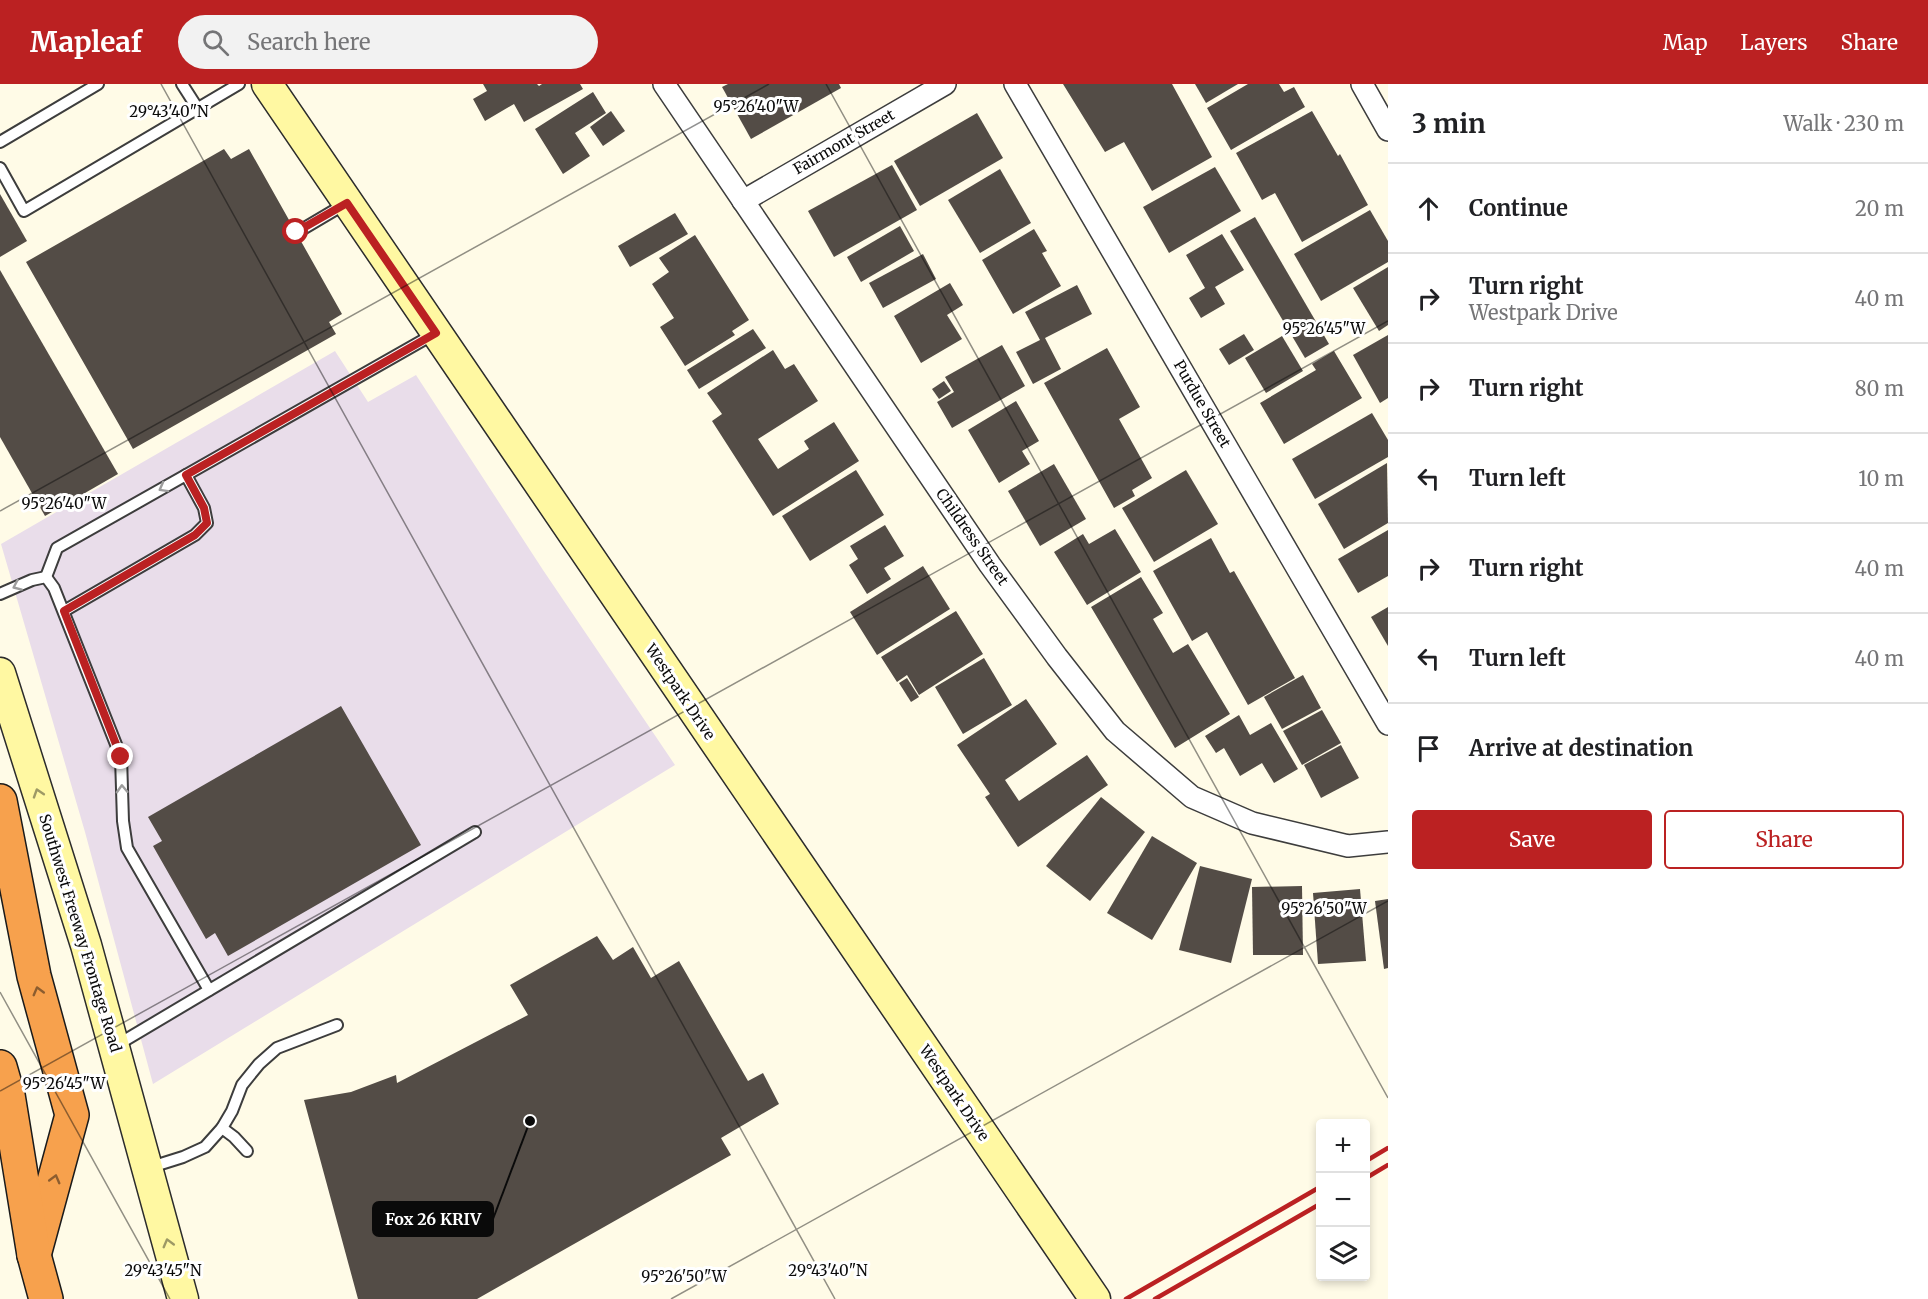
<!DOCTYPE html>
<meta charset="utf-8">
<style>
body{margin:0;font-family:Merriweather,serif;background:#f2f2f2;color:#202124}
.controls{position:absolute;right:18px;bottom:18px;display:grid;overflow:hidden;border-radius:6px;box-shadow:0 3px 9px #0003}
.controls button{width:54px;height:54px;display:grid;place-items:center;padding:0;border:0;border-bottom:2px solid #e0e0e0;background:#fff;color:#202124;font:30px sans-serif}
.stop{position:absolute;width:18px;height:18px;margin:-14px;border:4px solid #bb2122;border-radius:50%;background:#fff}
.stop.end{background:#bb2122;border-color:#fff;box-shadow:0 2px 6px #0008}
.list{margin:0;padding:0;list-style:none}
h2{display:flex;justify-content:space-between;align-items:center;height:78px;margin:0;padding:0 24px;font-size:26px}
h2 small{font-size:20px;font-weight:400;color:#757577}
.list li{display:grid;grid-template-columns:39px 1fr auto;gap:18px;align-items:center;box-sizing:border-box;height:90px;padding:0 24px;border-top:2px solid #e0e0e0}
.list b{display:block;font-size:22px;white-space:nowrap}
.list p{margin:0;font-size:20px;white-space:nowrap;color:#757577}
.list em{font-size:20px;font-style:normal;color:#757577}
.actions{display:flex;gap:12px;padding:18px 24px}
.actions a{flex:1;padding:14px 0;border:2px solid #bb2122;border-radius:6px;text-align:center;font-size:21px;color:#bb2122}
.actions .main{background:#bb2122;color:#fff}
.icon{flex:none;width:33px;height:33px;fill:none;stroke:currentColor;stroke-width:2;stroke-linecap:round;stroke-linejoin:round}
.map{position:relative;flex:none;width:1388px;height:1215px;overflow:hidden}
header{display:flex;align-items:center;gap:36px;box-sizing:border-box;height:84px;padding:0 30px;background:#bb2122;color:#fff}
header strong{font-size:28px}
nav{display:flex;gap:33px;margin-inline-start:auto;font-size:21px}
.search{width:420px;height:54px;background:#f2f2f2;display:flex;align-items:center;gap:15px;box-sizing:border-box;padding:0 21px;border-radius:33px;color:#757577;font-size:22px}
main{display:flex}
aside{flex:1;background:#fff}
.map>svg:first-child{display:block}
</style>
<header>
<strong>Mapleaf</strong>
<div class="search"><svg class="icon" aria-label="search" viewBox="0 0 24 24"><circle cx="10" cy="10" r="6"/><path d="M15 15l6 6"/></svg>Search here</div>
<nav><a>Map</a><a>Layers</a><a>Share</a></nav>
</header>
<main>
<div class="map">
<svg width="1388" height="1215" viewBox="0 0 1388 1215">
<rect width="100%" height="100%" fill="#fffbe7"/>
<path fill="#e9ddea" d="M335,267L368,318L416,291L543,486L675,681L153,1000L85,748L1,460Z"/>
<g fill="#534c46">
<path d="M483,0H537L539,2L542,0H580L583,5L524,38L514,20L485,37L473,15L487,7Z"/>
<path d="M728,0H839L841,4L751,55L722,3Z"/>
<path d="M1063,0H1172L1212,73L1152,107L1124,58L1105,68Z"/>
<path d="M1195,0H1238L1206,19Z"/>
<path d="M1248,0H1279L1284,8L1294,3L1305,23L1231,66L1207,24Z"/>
<path d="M593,8L606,29L575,49L590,72L563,90L535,45Z"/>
<path d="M611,27L625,47L603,62L590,43Z"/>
<path d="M1312,27L1338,72L1340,70L1368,121L1302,158L1275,109L1262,116L1236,69Z"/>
<path d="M977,29L1003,74L920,122L894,77Z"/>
<path d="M224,65L231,75L249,65L342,230L329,238L336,250L133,365L26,178Z"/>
<path d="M892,81L917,126L834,173L808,127Z"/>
<path d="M1215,83L1241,127L1169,169L1143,123Z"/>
<path d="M1000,85L1031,139L980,169L948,116Z"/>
<path d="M0,110L27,157L0,173Z"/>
<path d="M1370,126L1388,157V178L1321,217L1294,170Z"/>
<path d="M675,129L688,150L630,183L618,162Z"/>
<path d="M1255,133L1329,260L1305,274L1230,147Z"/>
<path d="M900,142L914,167L861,198L847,173Z"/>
<path d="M1034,145L1047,167L1042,169L1061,202L1013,230L982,176Z"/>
<path d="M1222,150L1244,186L1215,203L1225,220L1201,234L1189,214L1205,204L1186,171Z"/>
<path d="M695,151L749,236L732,247L735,251L685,282L660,243L674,234L652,200L669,188L659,174Z"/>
<path d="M923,170L936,195L883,224L869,199Z"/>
<path d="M1388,183V241L1379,247L1353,204Z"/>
<path d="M0,186L118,390L45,432L0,353Z"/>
<path d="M950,199L963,221L947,231L962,255L921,279L894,232Z"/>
<path d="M1077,201L1092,230L1045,254L1061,285L1033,300L1016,268L1040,256L1025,228Z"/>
<path d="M753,245L766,264L699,305L687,286Z"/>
<path d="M1244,250L1254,266L1229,281L1219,265Z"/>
<path d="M1388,251V314L1380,319L1353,271Z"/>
<path d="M1282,252L1303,287L1266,309L1245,274Z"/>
<path d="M1002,261L1025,302L952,344L937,318L954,308L945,293Z"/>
<path d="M1107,264L1140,323L1119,335L1152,394L1132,406L1135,412L1114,424L1044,299Z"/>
<path d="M773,266L785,285L794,280L818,317L758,355L778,385L809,365L804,357L834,338L859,377L773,432L712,337L722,330L707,309Z"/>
<path d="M1334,267L1362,314L1284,360L1260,319L1316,286L1312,280Z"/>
<path d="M944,297L951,307L939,315L932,305Z"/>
<path d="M1016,317L1039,357L1022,367L1030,380L999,399L968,346Z"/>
<path d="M1372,329L1388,356V373L1315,415L1292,375Z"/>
<path d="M1387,379L1388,439L1344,465L1318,420Z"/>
<path d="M1054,380L1086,435L1040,462L1008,407Z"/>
<path d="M856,386L884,431L810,477L782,432Z"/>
<path d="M1186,386L1218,440L1154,478L1122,424Z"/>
<path d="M885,441L904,472L884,484L891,495L867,510L849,481L858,475L850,462Z"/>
<path d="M1115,445L1141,488L1087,521L1054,468L1083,450L1089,460Z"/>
<path d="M1388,446V492L1358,509L1338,475Z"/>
<path d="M1211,454L1230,489L1234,487L1295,594L1248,621L1207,548L1192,557L1153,487Z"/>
<path d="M923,482L950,525L877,571L850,528Z"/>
<path d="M1141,493L1163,529L1153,535L1173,569L1188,560L1230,630L1175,664L1091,523Z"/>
<path d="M1388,523V562L1371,533Z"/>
<path d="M956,527L983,570L919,611L907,591L897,598L881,573Z"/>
<path d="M984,574L1012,621L963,650L935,603Z"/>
<path d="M1303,591L1321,624L1282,645L1264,613Z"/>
<path d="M907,594L919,613L911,618L899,599Z"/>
<path d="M1026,615L1057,660L1005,696L1019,717L1087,671L1108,701L1018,763L985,713L990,710L957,661Z"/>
<path d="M341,622L421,761L228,872L215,849L206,855L153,762L162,757L148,733Z"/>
<path d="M1322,626L1341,659L1302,681L1283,647Z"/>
<path d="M1239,631L1250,651L1271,639L1298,685L1274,699L1262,679L1240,692L1224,664L1216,669L1205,652Z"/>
<path d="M1341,661L1359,694L1321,714L1304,681Z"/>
<path d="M1101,713L1145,748L1090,817L1046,782Z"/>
<path d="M1152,752L1197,779L1152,856L1107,829Z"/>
<path d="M1200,782L1252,795L1231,879L1179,866Z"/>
<path d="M1302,802L1303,871H1253L1252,803Z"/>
<path d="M1360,805L1366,877L1318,880L1313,809Z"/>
<path d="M1388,815V884L1384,885L1375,817Z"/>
<path d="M597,852L613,876L633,863L651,894L679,877L748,997L763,989L779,1020L721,1054L731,1071L477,1215H358L304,1016L351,1008L396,991L397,999L528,931L510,901Z"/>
</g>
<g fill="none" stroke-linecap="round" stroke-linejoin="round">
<defs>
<g id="service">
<path d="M182,0L198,25"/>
<path d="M0,58L98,0"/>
<path d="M0,84L24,127L239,0"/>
<path d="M296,149L345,120"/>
<path d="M186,391L434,250"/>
<path d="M46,493L57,464L186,391L204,424L207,439L195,451L64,527"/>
<path d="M0,510L32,496L46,493L54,504L121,673L123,737L127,764L209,906"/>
<path d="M117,961L475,748"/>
<path d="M222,1044L234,1053L247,1067"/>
<path d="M148,1084L183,1073L205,1063L222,1044L232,1027L242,1001L259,980L277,964L337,941"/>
</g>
<g id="minor">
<path d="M664,0L990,481L1057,573L1115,647L1192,713L1252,739L1348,762L1388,758"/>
<path d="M1015,0L1388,640"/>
<path d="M1362,0L1388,46"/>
<path d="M743,117L945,0"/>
</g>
<g id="secondary">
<path d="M267,0L1095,1215"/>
<path d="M0,589L86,861L183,1215"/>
</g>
<g id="motorway">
<path d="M0,717L34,892L72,1031L34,1171"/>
<path d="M0,983L8,1011L34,1171L46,1215"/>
</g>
</defs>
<use href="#service" stroke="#3d3d3d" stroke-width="14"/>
<use href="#minor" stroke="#3d3d3d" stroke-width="24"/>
<use href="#secondary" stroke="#2c2c2c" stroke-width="33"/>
<use href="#motorway" stroke="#1b1b1b" stroke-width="36"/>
<use href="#service" stroke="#fff" stroke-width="10"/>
<use href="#minor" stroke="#fff" stroke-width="21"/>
<use href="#secondary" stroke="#fff8a2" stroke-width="30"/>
<use href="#motorway" stroke="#f7a14d" stroke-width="33"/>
<g stroke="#bb2122" stroke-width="4.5">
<path d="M1366,1077L1388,1064"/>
<path d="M1366,1094L1388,1081"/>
<path d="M1126,1215L1320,1103"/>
<path d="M1155,1215L1320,1120"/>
</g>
</g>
<defs><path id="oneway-chevron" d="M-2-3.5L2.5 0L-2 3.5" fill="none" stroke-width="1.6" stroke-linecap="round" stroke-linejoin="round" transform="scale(1.5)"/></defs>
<g stroke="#9d9d9d">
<use href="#oneway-chevron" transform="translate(163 404) rotate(151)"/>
<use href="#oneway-chevron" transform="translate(17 502) rotate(156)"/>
<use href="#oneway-chevron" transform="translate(122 705) rotate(-92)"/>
</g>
<g stroke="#9d9965">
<use href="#oneway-chevron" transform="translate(38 709) rotate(-108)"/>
<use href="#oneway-chevron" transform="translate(168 1159) rotate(-105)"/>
</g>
<g stroke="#8c5d2f">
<use href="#oneway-chevron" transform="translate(38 907) rotate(-105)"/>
<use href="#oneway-chevron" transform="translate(55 1095) rotate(-75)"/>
</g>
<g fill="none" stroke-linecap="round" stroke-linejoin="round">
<path stroke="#bb2122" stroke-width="8" d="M121,673L64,527L195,451L207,439L204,424L186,391L436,249L347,119L296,148"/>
</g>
<path fill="none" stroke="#0a0a0a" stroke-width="1.5" stroke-opacity="0.45" d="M161,0L835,1215M826,0L1388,1014M0,427L769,0M0,908L170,1215M0,1007L1388,237M671,1215L1388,817"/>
<g text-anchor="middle" stroke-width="6" stroke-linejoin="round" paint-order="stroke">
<g font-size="15" fill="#0a0a0a" stroke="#fff">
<text transform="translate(844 58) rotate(-30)" y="5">Fairmont Street</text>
<text transform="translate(1202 320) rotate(60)" y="5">Purdue Street</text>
<text transform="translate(972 453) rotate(55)" y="5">Childress Street</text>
<text transform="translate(680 608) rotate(56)" y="5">Westpark Drive</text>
<text transform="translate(80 849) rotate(73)" y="5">Southwest Freeway Frontage Road</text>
<text transform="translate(954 1009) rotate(56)" y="5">Westpark Drive</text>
</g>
</g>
<g font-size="15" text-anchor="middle" fill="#0a0a0a" stroke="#fff" stroke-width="6" stroke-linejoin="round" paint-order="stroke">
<text x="756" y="28">95°26'40"W</text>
<text x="169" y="33">29°43'40"N</text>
<text x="1324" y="250">95°26'45"W</text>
<text x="64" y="425">95°26'40"W</text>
<text x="1324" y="830">95°26'50"W</text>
<text x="64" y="1005">95°26'45"W</text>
<text x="163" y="1192">29°43'45"N</text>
<text x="828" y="1192">29°43'40"N</text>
<text x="684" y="1198">95°26'50"W</text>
</g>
<path fill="none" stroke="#0a0a0a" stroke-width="2" d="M530 1037L493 1135"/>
<circle fill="#0a0a0a" stroke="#fff" stroke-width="2" cx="530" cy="1037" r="6"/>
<rect fill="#0a0a0a" stroke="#0a0a0a" stroke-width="2" x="373" y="1118" width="120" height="34" rx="6"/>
<g font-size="16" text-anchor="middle" font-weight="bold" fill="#fff">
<text x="433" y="1141">Fox 26 KRIV</text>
</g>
</svg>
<div class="controls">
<button>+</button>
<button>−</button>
<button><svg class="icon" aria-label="layers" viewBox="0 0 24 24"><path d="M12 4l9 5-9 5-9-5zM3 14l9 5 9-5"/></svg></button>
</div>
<div class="stop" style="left:296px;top:148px"></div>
<div class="stop end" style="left:121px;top:673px"></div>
</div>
<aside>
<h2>3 min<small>Walk · 230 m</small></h2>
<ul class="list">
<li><svg class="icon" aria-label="ahead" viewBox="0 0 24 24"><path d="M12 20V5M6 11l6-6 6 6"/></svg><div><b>Continue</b></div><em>20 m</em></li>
<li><svg class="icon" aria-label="right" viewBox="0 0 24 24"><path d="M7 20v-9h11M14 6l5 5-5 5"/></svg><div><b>Turn right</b><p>Westpark Drive</p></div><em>40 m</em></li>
<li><svg class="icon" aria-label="right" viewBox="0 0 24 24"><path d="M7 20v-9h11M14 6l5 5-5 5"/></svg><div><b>Turn right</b></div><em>80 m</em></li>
<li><svg class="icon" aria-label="left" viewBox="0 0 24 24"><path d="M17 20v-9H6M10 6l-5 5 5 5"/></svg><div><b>Turn left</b></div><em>10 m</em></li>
<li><svg class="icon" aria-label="right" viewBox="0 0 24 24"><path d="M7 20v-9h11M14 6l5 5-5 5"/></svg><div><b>Turn right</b></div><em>40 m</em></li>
<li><svg class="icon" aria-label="left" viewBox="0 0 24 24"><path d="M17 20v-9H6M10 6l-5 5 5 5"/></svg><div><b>Turn left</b></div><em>40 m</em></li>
<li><svg class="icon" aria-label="arrive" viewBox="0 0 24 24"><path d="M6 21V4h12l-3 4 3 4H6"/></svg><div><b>Arrive at destination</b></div></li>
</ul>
<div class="actions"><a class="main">Save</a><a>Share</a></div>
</aside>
</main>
